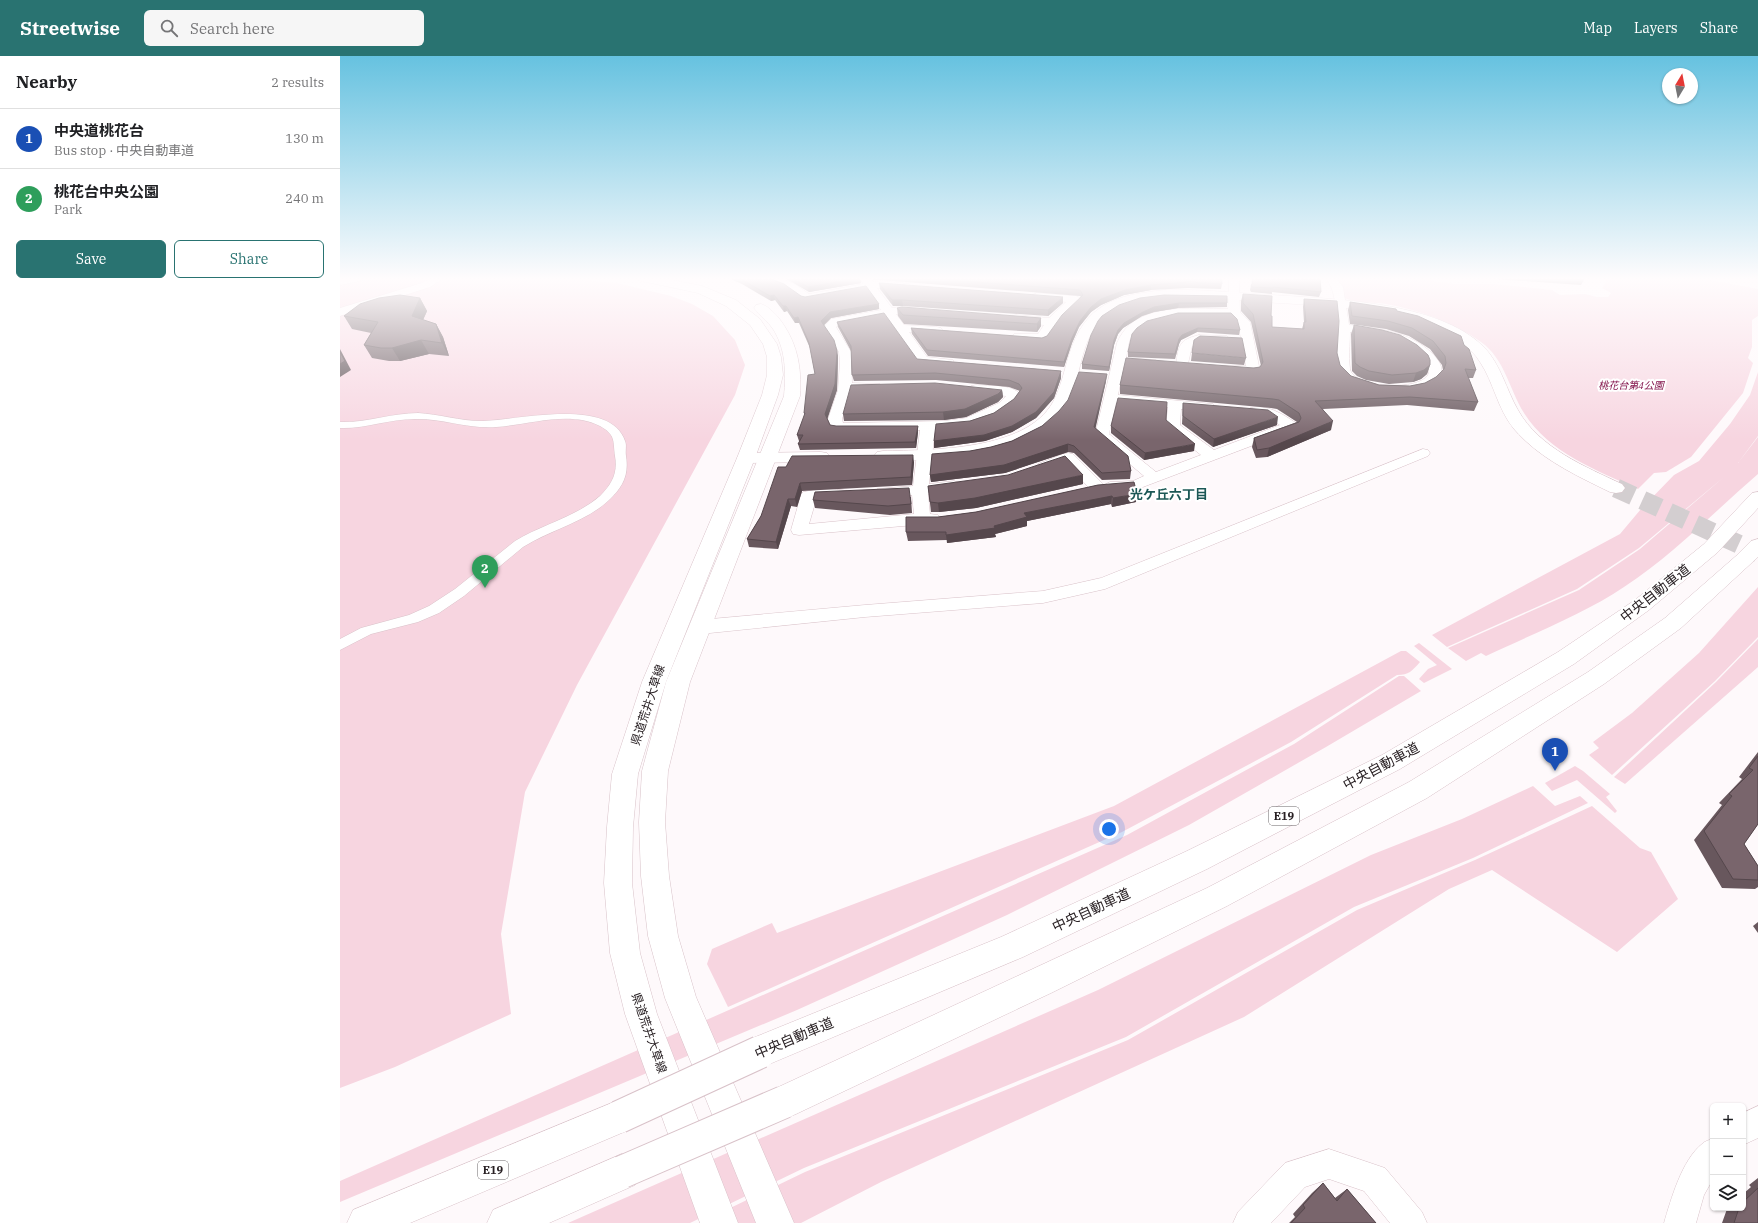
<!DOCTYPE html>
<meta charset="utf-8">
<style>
body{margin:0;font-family:"IBM Plex Serif","Noto Sans JP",serif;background:#f6f6f6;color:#202124}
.controls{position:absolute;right:12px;bottom:12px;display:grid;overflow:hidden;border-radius:6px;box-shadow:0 1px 3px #0004}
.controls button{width:36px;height:36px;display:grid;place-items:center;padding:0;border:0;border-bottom:1px solid #e0e0e0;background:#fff;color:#202124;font:20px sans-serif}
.compass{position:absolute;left:1322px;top:12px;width:36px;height:36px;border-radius:50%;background:#fff;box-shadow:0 1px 3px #0004;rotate:10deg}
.you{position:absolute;left:769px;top:773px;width:14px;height:14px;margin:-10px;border:3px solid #fff;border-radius:50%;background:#1a73e8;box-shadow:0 0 0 6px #1a73e833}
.badge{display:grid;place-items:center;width:26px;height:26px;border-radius:50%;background:#297371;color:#fff;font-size:13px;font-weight:700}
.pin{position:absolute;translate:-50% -33px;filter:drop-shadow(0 1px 2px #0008)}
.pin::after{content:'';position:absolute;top:21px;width:14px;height:12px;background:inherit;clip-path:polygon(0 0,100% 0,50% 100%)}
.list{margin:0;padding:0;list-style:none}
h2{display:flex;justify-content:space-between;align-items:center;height:52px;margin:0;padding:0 16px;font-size:17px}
h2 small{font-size:13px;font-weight:400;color:#757577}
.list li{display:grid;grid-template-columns:26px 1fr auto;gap:12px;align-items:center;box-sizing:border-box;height:60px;padding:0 16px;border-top:1px solid #e0e0e0}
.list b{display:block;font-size:15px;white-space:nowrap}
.list p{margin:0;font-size:13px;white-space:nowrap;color:#757577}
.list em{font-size:13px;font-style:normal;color:#757577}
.actions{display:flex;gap:8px;padding:12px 16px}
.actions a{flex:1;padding:9px 0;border:1px solid #297371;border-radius:6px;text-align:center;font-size:14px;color:#297371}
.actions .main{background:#297371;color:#fff}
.icon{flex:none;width:22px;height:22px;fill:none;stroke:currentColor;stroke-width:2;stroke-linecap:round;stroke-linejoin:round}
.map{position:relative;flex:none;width:1418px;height:1167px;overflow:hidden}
header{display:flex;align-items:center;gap:24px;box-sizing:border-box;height:56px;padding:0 20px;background:#297371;color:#fff}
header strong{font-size:19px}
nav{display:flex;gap:22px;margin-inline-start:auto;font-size:14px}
.search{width:280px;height:36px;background:#f6f6f6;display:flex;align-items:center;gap:10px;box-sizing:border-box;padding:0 14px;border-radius:6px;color:#757577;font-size:15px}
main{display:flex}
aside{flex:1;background:#fff}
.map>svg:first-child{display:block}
</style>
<header>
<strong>Streetwise</strong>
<div class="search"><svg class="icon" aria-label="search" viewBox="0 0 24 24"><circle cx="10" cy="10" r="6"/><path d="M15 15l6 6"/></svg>Search here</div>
<nav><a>Map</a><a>Layers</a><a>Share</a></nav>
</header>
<main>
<aside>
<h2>Nearby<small>2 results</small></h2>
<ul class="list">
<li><span class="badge" style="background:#1a4fb4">1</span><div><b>中央道桃花台</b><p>Bus stop · 中央自動車道</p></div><em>130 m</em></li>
<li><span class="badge" style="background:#2e9e5b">2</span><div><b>桃花台中央公園</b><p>Park</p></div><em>240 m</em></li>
</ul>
<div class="actions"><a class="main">Save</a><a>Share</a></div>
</aside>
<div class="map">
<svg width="1418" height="1167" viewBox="0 0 1418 1167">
<rect width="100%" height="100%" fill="#fef9fb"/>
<g fill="#f7d5e0">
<path d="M33,221H207L277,227L331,240L352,248L373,260L395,284L405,309L395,339L237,629L185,736L161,878L171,958L55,1011L0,1032V228Z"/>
<path d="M996,221H1048L1055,224L1073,222L1114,228H1154L1212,234L1220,239L1245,238L1257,241H1268L1271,237L1262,232L1269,221H1354L1418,233V260L1412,264V291L1408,302L1413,307L1403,337L1351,401L1326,416L1314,417L1298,433C1258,415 1209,397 1184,357C1169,333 1165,303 1141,286C1113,266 1079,254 1046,248C1033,246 1016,247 1004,242L1002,231Z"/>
<path d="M1418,316V380L1398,407L1418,381V418C1374,456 1333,499 1284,531C1244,558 1190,579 1146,600L1141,597L1126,605L1108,592L1239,534L1300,493L1384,421L1299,492L1237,533L1107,591L1092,579L1280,478L1301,453L1334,419L1359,405L1390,368L1410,339Z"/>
<path d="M1418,531V581L1375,625L1272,719L1249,699L1259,692L1253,686L1292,657L1359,597Z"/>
<path d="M1418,583V611L1285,728L1274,721L1376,626Z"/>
<path d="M1079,587L1112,613L1084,627L1079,623L1088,613L1097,609L1074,590Z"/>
<path d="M1061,595H1066L1080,606C1072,615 1069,619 1057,619L951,686L782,776L388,951L367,908L372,893L432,867L437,877L774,750Z"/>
<path d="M1059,620H1064L1081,635L986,691L849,769L667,859L457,954L0,1146V1125L787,779L954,688Z"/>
<path d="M1235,710L1243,715L1270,738L1266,741L1277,755L1275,757L1237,724L1212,735L1205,727Z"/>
<path d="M1193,730L1215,750L1240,740L1248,747L1133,802L1014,851L786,981L464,1112L350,1167H228L758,934L1031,799L1122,763Z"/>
<path d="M1252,750L1300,792L1311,796L1338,843L1277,896L1152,814L1109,833L904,961L541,1126L461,1167H359L465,1116L788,984L1017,854L1135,804Z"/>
</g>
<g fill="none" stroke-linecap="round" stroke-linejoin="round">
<path stroke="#d3ced0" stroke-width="19" stroke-dasharray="19 10" stroke-linecap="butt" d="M1276,432L1418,497"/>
<defs>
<path id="pedestrian" d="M78,357C99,358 120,365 141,365C175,365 270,340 285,385C287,389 285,395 286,400C289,419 283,431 268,445C245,466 210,474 183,491L124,540L99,557L78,566L31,578L0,594V583L21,572L69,559L89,550L115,533L175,485C201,469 236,461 260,440C272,428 278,417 275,400C273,385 276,379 260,370C229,354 188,369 156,371C129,373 104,363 78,363C51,362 26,373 0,372V366C26,367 52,357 78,357Z"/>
<g id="minor">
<path d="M11,221H30L29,223L0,229V223Z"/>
<path d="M93,221H105L90,231L0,260V252L82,227Z"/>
<path d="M424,221C441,219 455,228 469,238L523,228L519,221H529L533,226L541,225L569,228L571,230L565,233L537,232L552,252C563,250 576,251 587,254L589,256L587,258L583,260L556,258L564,269L597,271L601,272L603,275L601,278L597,279L569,276L587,301L613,304L614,307L613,310L608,311L578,308L546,260L499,269L496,271L511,296L512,327L540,328L542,331L540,334L511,335L502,363L503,367L604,365L626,362L659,347L666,340L631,336L629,333L631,330L636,329C649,330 673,328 681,339C662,366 625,373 595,373L589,428L614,425L620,427L622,430L620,433L588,438L590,458L598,459L600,463L598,467L459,479L453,478L451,474L461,439L463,436C476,433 494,432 507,435L509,438L507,441L476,444L469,468L574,458L572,439L543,441L537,439L535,436L537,433L573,430L580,374L498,375L493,374L488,363L498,334L500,306L499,296L484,271L491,263L541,254L527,234L467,245L463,244L446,232L425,223Z"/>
<path d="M889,221H899L900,256L910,266L920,315L918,318C908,320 894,318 884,316L883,313L884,310H906L898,267L891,260C859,260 818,252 793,278C788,283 788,295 786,302L816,304L817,307L816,310L784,309L778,339L873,348L875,351L873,354L868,355L841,353L840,369L874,394L940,369L927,361L910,358L908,355L910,352C928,348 942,358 956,367L958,370L956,373L795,434L770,436L764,433L757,436L751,434L726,407C717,411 707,417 698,414L695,411L698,408L723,398L728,397L733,398L764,429L770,426L793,425L804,420L755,379L777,287C794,245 851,253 888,253ZM776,347L828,351L826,370L828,373L861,399L816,416L769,378Z"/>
<path d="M985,221H995L1003,231L1009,269C1040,272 1077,277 1097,303C1101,308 1103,314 1100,320C1087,347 1018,340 1001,320C993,312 998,285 998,273C998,264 995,239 991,231C990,228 987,224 985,221ZM1010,276C1037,279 1063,283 1083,303C1087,307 1091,313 1088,319C1078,335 1020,332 1011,316C1008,309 1010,285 1010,276Z"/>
<path d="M697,237L736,240L742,243L721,263L706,285L674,284L672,281L674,278H698L704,269L672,266L670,263L672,260L676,259L709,262L726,246L693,242L691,240Z"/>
<path d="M859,279L887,280L889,283L887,286C876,289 863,283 852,290L847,312H837L836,309C839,290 838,284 859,279Z"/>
<path d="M1083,393L1088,394L1090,397L1088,400L765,533L703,547L525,561L360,578L353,576L351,571L353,566L360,564L525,549L703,535L761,522Z"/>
<path d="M1418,1050V1082L1403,1089V1057Z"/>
<path d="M1373,1083V1123L1364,1139L1356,1167H1324C1331,1143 1342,1104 1362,1088C1365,1085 1369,1084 1373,1083Z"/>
<path d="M989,1093L1045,1112L1082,1156L1087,1167H1050L1024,1135L989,1123L965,1131L931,1167H893L898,1156L945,1107Z"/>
</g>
<g id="tertiary">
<path d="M825,234C860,233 895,237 931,239C992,243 1098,245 1144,291C1161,309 1166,333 1178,354C1199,392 1246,411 1282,428L1285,432L1282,436L1276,437L1270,436C1235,419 1199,402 1174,373C1157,352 1154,327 1140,306C1131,291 1114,281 1098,274C1044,250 982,250 924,246C878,243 802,229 764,261C744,278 741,310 734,334C711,406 604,404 543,405L537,404L534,400L537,396L543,395C592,394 686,395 713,346C721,331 724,315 729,299C745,248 775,239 825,234Z"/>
<path d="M481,396L487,397L490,401L487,405L481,406L406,407L400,406L397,402L400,398L406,397Z"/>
</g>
<g id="secondary">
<path d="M295,221H317L362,230L396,244L420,263L437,288L441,301L443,319L438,339L415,402L326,626L298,718L293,771L292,827L300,897L317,958L398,1167H360L285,958L270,897L264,827L267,771L272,718L302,626L397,402L422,339L427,319V301L423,288L410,269L386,250L358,237L297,224Z"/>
<path d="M421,248C428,250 433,256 438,261C457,285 462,310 460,340L350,626L328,715L325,766L329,820L338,880L356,941L454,1167H416L325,942L308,880L301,820L299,766L302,715L326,626L444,340C446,317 446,293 433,273C428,265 420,260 414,252L416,249Z"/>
</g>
<g id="motorway">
<path d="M1418,436V452L1378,496L1309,554L1234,608L1060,713L867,813L683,901L420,1012L408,1008L404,996L408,984L661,881L847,795L1042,699L1218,596L1295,544L1364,488L1412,437Z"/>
<path d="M1418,483V501L1341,572L1264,628L1087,742L887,850L711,937L456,1058L444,1063L432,1058L427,1046L432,1034L867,832L1069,726L1248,616L1325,562L1396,500L1411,485Z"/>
<path d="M279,1044L291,1049L296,1061L291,1073L70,1167H7L13,1154Z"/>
<path d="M282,1098L295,1103L300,1116L295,1129L209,1167H147L153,1154Z"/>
</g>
</defs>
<use href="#pedestrian" stroke="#d9c2c9" stroke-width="1"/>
<use href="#minor" stroke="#d9c2c9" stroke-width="1"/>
<use href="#tertiary" stroke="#d9c2c9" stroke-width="1"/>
<use href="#secondary" stroke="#d9c2c9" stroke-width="1"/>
<use href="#motorway" stroke="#d9c2c9" stroke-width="1"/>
<use href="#pedestrian" fill="#fff" fill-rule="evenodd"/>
<use href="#minor" fill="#fff" fill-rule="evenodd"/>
<use href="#tertiary" fill="#fff" fill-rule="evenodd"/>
<use href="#secondary" fill="#fff" fill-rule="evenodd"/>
<use href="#motorway" fill="#fff" fill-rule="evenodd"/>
<defs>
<g id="motorway-bridge">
<path d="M279,1061L420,996"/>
<path d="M282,1116L444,1046"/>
</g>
</defs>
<use href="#motorway-bridge" stroke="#d9c2c9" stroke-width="34" stroke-linecap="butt"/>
<use href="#motorway-bridge" stroke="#fff" stroke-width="32"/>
</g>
<g fill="#68575d">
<path d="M383,221H426L461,240L465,241L539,248V253L491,262L484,269L498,300L497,334L487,362L490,369L496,370H578V376L576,392L460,394L458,388L460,385H459L457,379L464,360V357L475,318L470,292L459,267H455L447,255L444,256L435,244L431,245L402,228L388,222Z"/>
<path d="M432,221H519L521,227L469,236L443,221Z"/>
<path d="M530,221H747L882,228L881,233L848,232L811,234L784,239L761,249L751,256L739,271L732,287L724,311L588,300L572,278L571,272L702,282L707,280L741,241L740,240L541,224H534Z"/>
<path d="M912,221H980L981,236L979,241L932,236V238L911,236L910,234L911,229L912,228Z"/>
<path d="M1124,221H1246L1241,229Z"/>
<path d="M539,227L723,247L708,260L563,250H553L540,233Z"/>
<path d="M903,238L931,260L932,271L962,273L964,266L963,251L964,243L997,297L1000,309L1011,320L1039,329L1070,330L1085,327L1096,321L1103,314L1102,309L1090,293L1069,280L1046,273L1010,268L1008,254L1010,246L1057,255L1124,289L1136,314L1133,322H1128L1138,346L1134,355L1067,349L983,353L991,374L927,401L916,402L912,391L914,382L957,366L937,353L931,352L780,338V329L920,311L921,310L911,266L901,255V245Z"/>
<path d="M80,242L87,255L83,264L96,268L103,281L109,300L89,298L60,305H49L32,302L24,289L31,277L12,273L4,260Z"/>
<path d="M800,242L887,247V251L838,252L814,256L802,260L783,272L778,278L774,289L769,315L742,313V308Z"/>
<path d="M557,252L701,262V270L697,276L564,268L558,260Z"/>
<path d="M807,265L900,274L899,279L857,276L841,284L839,288L835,303L788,301V296Z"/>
<path d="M497,266L577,303L721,315V322L714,342L696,362L672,376L645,385L594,392V385L630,365L654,357L674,343L680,335L669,331L596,324L514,325L512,319L511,295L498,271Z"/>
<path d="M1014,269L1090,309L1087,318L1081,323L1073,326L1049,328L1026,324L1017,320L1012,315L1011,278Z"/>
<path d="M852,297L906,302L904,309L851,305Z"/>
<path d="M766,325L755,372L791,415L790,423L762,424L734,397L728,396L665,417L591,426L590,419L630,395L651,391L672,385L702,370Z"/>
<path d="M662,334L663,341L658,346L626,361L604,364L504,365L503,358Z"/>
<path d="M843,347L937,369L873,391L842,368Z"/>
<path d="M771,370L854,395L804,404L771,377Z"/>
<path d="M574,406L572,429L462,435L457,451L451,450L438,493L409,491L407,483L421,460L446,411Z"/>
<path d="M743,428L636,452L599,456H591L588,430Z"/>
<path d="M758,429L796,446L772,451L771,448L687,465V470L655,478L656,481L607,487V484L568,485L566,476L598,461L636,456Z"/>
<path d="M571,441L572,457L550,459L475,452L473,444Z"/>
<path d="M1418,696V768L1404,788L1418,810V831L1415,833L1382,832L1354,784L1382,749L1379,747L1402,723L1399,721Z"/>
<path d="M1418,866V877L1413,870Z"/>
<path d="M1418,1122V1167H1382L1387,1153L1388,1152H1403V1138L1411,1131L1409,1129Z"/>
<path d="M983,1127L995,1142L1007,1133L1036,1167H949L955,1161L953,1158L972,1137Z"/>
</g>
<g fill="#55474c">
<path d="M533,221H541V224H534Z"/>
<path d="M520,222L521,227L469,236L468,231Z"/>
<path d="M811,229V234L784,239L761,249L751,256L739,271L732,287L724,311V306L732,282L740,265L751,251L761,243L785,234Z"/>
<path d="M434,239L435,244L431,245L430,240Z"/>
<path d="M723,241V247L708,260V254Z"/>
<path d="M80,242L87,255L79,273L72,260Z"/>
<path d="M552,244H562L563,250H553Z"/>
<path d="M839,247L838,252L814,256L802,260L783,272L778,278L774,289L769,315V311L774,284L778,274L784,267L803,256L814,251Z"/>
<path d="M539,248V253L491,262L482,271L481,265L490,256Z"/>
<path d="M443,250H446L447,255L444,256Z"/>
<path d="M458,261L459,267H455L454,262Z"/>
<path d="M701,262V270L697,276V268Z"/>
<path d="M96,268L103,281L109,300L102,287Z"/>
<path d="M858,272L857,276L841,284L839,288L835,303L839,283L842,279Z"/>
<path d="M81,284L89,298L60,305L52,292Z"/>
<path d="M0,293L11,314L0,321Z"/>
<path d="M497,295L498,300L497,334L487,364L485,358Z"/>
<path d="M1090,309L1087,318L1081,323L1073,326L1076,317Z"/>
<path d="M721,315V322L714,342L696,362L672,376L645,385L594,392V385L644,379Z"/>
<path d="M767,318L766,325L754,379V371Z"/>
<path d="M662,334L663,341L658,346L626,361L604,364L603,356Z"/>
<path d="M938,361L937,369L873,391L874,383Z"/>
<path d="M993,365L991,374L927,401L929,392Z"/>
<path d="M578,370V376L576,392L575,386Z"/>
<path d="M728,388V396L665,417L591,426L590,419Z"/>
<path d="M855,388L854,395L804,404L805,397Z"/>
<path d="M573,399L574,406L572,429L571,421Z"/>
<path d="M743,419V428L636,452L599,456L598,447Z"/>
<path d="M460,427L462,435L457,451L455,443Z"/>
<path d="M797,438L796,446L772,451L773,442Z"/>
<path d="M772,440L771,448L687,465V470L655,478L656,481L607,487L606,479L654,470L684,457Z"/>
<path d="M448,443L451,450L438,493L436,486Z"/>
</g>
<g fill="#79656c" stroke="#55474c">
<path d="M396,221H426L444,228L461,240L465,241L526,230L539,248L490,256L481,265L494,284L497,295L495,328L485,358L490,369L496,370H578L575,386L458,388L463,379H457L465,357H464L468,319L475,318L469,287L458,261L454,262L446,250H443L434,239L430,240L401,223Z"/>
<path d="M449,221H519L520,222L468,231Z"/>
<path d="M569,221H747L793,223L855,221H882V228L849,226L811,229L785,234L761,243L751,251L740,265L732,282L724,306L587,294L571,272L702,282L707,280L722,259L743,239L740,234Z"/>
<path d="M913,221H980L981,236L933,231V232L912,231L911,229L912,228Z"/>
<path d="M1201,221H1245L1243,224Z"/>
<path d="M539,227H540L723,241L708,254L562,244H552Z"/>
<path d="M903,238L932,240L931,260H932V271L964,273V266H966L964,243L997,245L999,265L997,297L1000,309L1011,320L1039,329L1070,330L1085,327L1096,321L1104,313L1106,307L1105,300L1093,285L1072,272L1048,265L1012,260L1010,246L1056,253L1057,255L1078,260L1121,280L1124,289L1129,293L1136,314L1125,313L1138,346L1070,341L975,345L993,365L929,392L917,394L914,382L959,366L961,362L959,357L939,344L933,343L780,329L786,302L914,312L920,311L923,306L913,258L903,247Z"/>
<path d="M60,239L80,242L72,260L96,268L102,287L81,284L52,292H41L24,289L38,266L4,260L20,248L39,242Z"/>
<path d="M824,239L887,240V247H839L814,251L803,256L784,267L778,274L774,284L769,311L742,308L751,279L758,265L762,260L779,249L800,242Z"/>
<path d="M562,251L701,262L697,268L563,259L557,252Z"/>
<path d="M544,257L577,303L721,315L714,336L696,356L672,370L644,379L594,385L596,368L630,365L654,357L674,343L682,332L679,328L669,324L595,317L512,319L511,290L497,266Z"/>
<path d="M838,257H891L897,263L900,274L858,272L842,279L839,283L835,298L788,296L792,278L797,272L807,265Z"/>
<path d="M1014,269L1042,274L1060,279L1077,289L1088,299L1090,304V309L1084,314L1076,317L1052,319L1029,315L1020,311L1015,307Z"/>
<path d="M860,280L902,282L906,302L852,297L854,284Z"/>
<path d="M0,296L5,305L0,308Z"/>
<path d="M739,316L767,318L754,371L788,400L791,415L762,417L734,390L728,388L664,409L590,419L592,398L630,395L651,391L672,385L702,370L719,355L728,344Z"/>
<path d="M595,327L662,334L658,338L625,353L603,356L503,358L511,329Z"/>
<path d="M778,342L827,346L826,364L855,388L805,397L771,370Z"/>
<path d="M843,347L928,354L938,361L874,383L843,360Z"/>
<path d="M573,399L571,421L460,427L455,443H448L436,486L407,483L421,460L438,411H446L452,400Z"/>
<path d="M725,400L743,419L635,442L598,447L590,446L588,430L668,419Z"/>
<path d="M794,426L797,438L773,442L772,440L684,457L687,461L654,470L655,472L606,479V476H566V461H598L636,456L758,429Z"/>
<path d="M569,432L571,448L548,450L473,444L475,436Z"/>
<path d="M1418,700V768L1404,788L1418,810V824L1393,823L1364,775L1392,740L1389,738L1413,714L1409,712Z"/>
<path d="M983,1127L997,1145L1007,1133L1036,1167H951L965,1152L963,1149Z"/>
<path d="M1418,1132V1167H1394L1399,1152H1403V1146Z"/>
</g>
<linearGradient id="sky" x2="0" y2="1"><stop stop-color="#66c2e0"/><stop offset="0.58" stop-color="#fffcfd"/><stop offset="1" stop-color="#fffcfd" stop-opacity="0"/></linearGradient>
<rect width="1418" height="384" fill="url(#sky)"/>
<g text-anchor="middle" stroke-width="4" stroke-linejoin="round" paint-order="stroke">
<g font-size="10" font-style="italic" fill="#83134b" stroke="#fff">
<text x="1291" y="333">桃花台第4公園</text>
</g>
<g fill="#fff" stroke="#696466" stroke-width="1">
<rect x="929" y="751" width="30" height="18" rx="3"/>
<rect x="138" y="1105" width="30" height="18" rx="3"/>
</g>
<g font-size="11" font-weight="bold" fill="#292124">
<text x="944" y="764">E19</text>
<text x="153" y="1118">E19</text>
</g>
<g font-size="12" fill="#292124" stroke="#fff">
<text transform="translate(308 649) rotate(-72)" y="4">県道荒井大草線</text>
<text transform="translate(309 977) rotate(71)" y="4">県道荒井大草線</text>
</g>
<g font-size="13" font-weight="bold" fill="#1c5856" stroke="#fff">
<text x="829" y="443">光ケ丘六丁目</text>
</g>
<g font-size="14" fill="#292124" stroke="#fff">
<text transform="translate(1315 537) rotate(-38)" y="5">中央自動車道</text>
<text transform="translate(1041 710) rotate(-28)" y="5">中央自動車道</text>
<text transform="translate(751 854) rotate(-25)" y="5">中央自動車道</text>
<text transform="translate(454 982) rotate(-23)" y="5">中央自動車道</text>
</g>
</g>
</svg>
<div class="controls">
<button>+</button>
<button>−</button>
<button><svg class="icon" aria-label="layers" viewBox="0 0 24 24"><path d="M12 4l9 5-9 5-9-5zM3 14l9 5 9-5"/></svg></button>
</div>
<svg class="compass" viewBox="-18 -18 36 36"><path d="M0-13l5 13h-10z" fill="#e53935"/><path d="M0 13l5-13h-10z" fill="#757577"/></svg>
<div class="you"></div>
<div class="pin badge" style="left:1215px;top:715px;background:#1a4fb4">1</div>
<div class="pin badge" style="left:145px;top:532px;background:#2e9e5b">2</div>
</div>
</main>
